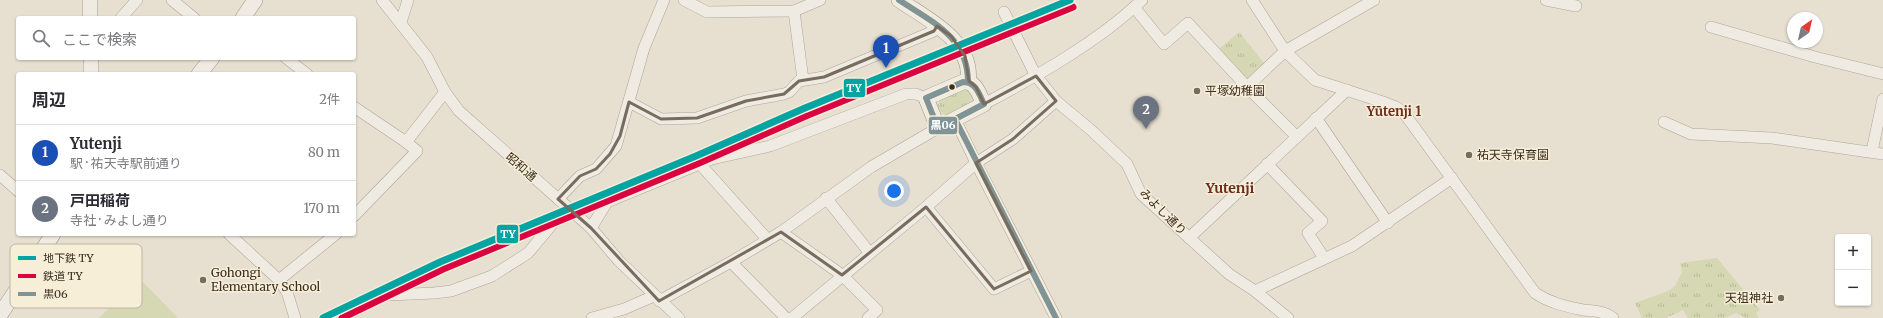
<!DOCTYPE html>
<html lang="ja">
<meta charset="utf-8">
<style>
body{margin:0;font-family:Merriweather,"Noto Sans JP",serif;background:#f7f7f7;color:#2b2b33}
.controls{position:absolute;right:12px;bottom:12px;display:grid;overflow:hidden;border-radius:4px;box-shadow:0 1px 3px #0004}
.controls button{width:36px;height:36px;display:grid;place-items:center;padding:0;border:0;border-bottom:1px solid #e1e1e2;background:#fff;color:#2b2b33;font:20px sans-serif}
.compass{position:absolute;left:1787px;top:12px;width:36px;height:36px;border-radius:50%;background:#fff;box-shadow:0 1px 3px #0004;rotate:34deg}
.you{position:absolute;left:894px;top:191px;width:14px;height:14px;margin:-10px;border:3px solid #fff;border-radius:50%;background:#1a73e8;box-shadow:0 0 0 6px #1a73e833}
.badge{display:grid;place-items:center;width:26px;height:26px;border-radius:50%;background:#ea580c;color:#fff;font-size:13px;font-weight:700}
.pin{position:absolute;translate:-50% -33px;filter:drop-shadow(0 1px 2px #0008)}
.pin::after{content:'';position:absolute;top:21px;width:14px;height:12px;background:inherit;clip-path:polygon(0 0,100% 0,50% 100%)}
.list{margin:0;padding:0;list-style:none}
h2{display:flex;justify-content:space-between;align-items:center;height:52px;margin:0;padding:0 16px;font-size:17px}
h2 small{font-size:13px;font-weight:400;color:#7c7c81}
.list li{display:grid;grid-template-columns:26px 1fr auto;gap:12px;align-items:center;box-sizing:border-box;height:56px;padding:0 16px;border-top:1px solid #e1e1e2}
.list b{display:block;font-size:15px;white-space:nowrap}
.list p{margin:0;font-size:13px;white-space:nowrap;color:#7c7c81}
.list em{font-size:13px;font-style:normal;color:#7c7c81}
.icon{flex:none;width:22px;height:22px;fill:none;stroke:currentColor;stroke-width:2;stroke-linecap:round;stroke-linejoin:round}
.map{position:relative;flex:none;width:1883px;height:318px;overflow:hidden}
.search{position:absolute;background:#fff;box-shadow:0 1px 3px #0004;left:16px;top:16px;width:340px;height:44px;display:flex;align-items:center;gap:10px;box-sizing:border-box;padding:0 14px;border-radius:4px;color:#7c7c81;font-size:15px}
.panel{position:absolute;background:#fff;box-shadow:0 1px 3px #0004;left:16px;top:72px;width:340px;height:164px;border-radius:4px}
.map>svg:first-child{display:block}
</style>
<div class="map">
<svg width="1883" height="318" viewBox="0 0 1883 318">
<defs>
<pattern id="grass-tufts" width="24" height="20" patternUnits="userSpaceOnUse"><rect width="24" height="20" fill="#d6d7b3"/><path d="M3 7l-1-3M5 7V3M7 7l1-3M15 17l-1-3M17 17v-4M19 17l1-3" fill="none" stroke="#b9b99a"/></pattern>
</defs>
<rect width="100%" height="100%" fill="#e7e0d1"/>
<g fill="url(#grass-tufts)">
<path d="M1239,32L1265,64L1248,81L1219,49Z"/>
<path d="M962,89L970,90L974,97L972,104L947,116C941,114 938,109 938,103L940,100Z"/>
<path d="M1717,258L1760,310L1756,313L1759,318H1746L1736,313L1725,318H1688L1683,310L1666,318H1642L1635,303L1668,291L1675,286L1682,272L1680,263Z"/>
</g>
<path fill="#d6d7b3" d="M139,278L178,318H99Z"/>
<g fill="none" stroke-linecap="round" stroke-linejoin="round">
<defs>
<g id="street">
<path d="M172,0L194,18"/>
<path d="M382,0L427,57L445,92L459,111L591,228L619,261L679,318"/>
<path d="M684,0L707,12L794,11L820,0"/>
<path d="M1252,0L1285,51L1315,80L1386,103L1396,107L1404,113L1535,293C1550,303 1565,306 1583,310C1594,311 1604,311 1613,318"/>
<path d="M1546,0L1576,6"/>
<path d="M1134,7L1164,44L1188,23L1247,87L1297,137"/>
<path d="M794,11L803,80"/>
<path d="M1004,12L1036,76L1056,101L1091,130L1127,164L1141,194L1229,274L1255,291L1288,318"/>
<path d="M121,18L137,0"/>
<path d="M401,22L408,0"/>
<path d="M1711,27L1815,57L1883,74"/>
<path d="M286,58L307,74"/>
<path d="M1247,87L1285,51L1374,0"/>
<path d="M629,102L661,119L697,118L746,101L784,94L789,92L799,81L824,77L934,31L937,26"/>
<path d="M984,104C1037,76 1098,42 1142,0"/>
<path d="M354,107L406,142"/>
<path d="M1316,118L1388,223"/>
<path d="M955,119L976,163L1056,318"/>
<path d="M1664,122L1691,134L1772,138L1883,154"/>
<path d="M1872,151L1883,99"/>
<path d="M700,164L768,240"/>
<path d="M1267,164L1322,221L1308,233L1324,258"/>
<path d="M0,175L18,191"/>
<path d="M826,198L869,252"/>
<path d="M558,199L580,176L596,169L616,146L644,48L664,0"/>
<path d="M926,207L994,289L1031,271"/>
<path d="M354,216L417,151L406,142L445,92"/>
<path d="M591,228L607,202L712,159L770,146L906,94H916L926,98"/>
<path d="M781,232L842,275L877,310L868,318"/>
<path d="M229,234L279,280L287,292L295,318"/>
<path d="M1189,238L1347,90"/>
<path d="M731,262L786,318"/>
<path d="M279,280L336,234"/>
<path d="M1255,291L1352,246L1452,178"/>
<path d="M659,301L731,262L781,232L871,167L938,128"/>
<path d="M342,318L380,297L388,295L434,293L451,291L492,276L528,253L554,222L574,213"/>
<path d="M592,318L624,309L654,296"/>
<path d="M792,318L926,207L976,163L1013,139L1056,101"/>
</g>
<g id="secondary">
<path d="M90,0V18"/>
<path d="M899,0C927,19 974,41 968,82"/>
<path d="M243,18L255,0"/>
<path d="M91,58V74"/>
<path d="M199,74L212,58"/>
<path d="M963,82C976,80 979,95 984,104L938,128L926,98Z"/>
<path d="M0,315L53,234"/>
</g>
</defs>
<use href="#street" stroke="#ada599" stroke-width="12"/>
<use href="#secondary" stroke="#9c958a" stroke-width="16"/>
<use href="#street" stroke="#efebe3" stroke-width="11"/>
<use href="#secondary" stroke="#efebe3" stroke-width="15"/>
<defs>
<g id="bus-1">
<path d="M899,0C932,22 968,37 968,82"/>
<path d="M963,82C976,82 979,94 984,104L938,128L926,98Z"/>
<path d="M955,119L1056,318"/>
</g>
</defs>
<use href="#bus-1" stroke="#f7eed8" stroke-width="9"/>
<use href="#bus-1" stroke="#809497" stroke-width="6"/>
<defs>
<path id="rail-1" d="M342,318L443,269L699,163L808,115L1073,7"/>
</defs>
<use href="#rail-1" stroke="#f7eed8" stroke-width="10"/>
<use href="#rail-1" stroke="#da0442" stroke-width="7"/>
<defs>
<path id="metro-1" d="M323,318L440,262L696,156L805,108L1070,0"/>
</defs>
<use href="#metro-1" stroke="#f7eed8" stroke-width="10"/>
<use href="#metro-1" stroke="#04a4a3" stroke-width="7"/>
</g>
<path fill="none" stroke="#786c5e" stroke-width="3" stroke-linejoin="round" d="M937,26L951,36L965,56L969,81L976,87L984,104L1036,76L1056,101L1013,139L976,163L1031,271L994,289L926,207L842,275L781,232L659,301L591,228L558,199L580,176L596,169L610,154L620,136L629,102L661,119L697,118L746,101L784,94L799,81L824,77L934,31Z"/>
<circle fill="#3d2e20" stroke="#f7eed8" stroke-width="1.5" cx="952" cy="87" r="3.5"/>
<g fill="#786c5e" stroke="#f7eed8" stroke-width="1.5">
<circle cx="1197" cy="91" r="4"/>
<circle cx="1469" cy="155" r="4"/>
<circle cx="203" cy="280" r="4"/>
<circle cx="1781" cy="298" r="4"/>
</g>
<g text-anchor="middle" stroke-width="3" stroke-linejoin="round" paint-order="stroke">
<g font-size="12" fill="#3d2e20" stroke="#f7eed8" text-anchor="start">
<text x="1205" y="95">平塚幼稚園</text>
<text x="1477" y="159">祐天寺保育園</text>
<text x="211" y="277">Gohongi<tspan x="211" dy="14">Elementary School</tspan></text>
<text x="1773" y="302" text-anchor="end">天祖神社</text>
</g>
<g font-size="12" fill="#3d2e20" stroke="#f7eed8">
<text transform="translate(521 167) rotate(41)" y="4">昭和通</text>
<text transform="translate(1163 212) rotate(45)" y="4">みよし通り</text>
</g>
<g font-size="13" font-weight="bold" fill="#6b2e1e" stroke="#f7eed8">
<text x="1394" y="116">Yūtenji 1</text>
</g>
<g font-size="14" font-weight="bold" fill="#6b2e1e" stroke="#f7eed8">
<text x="1230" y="193">Yutenji</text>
</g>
</g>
<rect x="10" y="244" width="132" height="64" rx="6" fill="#f7eed8" stroke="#bfb4a1" stroke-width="1"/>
<rect x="18" y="256" width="18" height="4" fill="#04a4a3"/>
<rect x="18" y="274" width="18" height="4" fill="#da0442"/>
<rect x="18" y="292" width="18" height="4" fill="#809497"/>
<g font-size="11" fill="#3d2e20">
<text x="43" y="262">地下鉄 TY</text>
<text x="43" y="280">鉄道 TY</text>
<text x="43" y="298">黒06</text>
</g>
<g stroke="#f7eed8" stroke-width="1.5">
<rect x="843" y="78" width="23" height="20" rx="4" fill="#04a4a3"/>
<rect x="928" y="116" width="30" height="19" rx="4" fill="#809497"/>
<rect x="496" y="224" width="23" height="20" rx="4" fill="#04a4a3"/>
</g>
<g font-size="11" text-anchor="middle" font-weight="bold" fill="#fff">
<text x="854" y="92">TY</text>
<text x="943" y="129">黒06</text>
<text x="508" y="238">TY</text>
</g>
</svg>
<div class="controls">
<button>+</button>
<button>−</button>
</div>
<svg class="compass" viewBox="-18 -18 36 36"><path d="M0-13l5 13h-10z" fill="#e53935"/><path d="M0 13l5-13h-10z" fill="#7c7c81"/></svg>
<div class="you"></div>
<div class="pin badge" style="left:886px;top:68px;background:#1a4fb4">1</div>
<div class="pin badge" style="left:1146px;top:129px;background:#6b7280">2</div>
<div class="search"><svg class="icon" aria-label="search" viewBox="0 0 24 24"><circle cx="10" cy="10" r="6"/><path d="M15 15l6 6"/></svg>ここで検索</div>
<section class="panel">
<h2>周辺<small>2件</small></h2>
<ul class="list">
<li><span class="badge" style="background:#1a4fb4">1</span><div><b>Yutenji</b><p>駅 · 祐天寺駅前通り</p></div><em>80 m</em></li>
<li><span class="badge" style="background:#6b7280">2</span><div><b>戸田稲荷</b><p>寺社 · みよし通り</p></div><em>170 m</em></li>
</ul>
</section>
</div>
